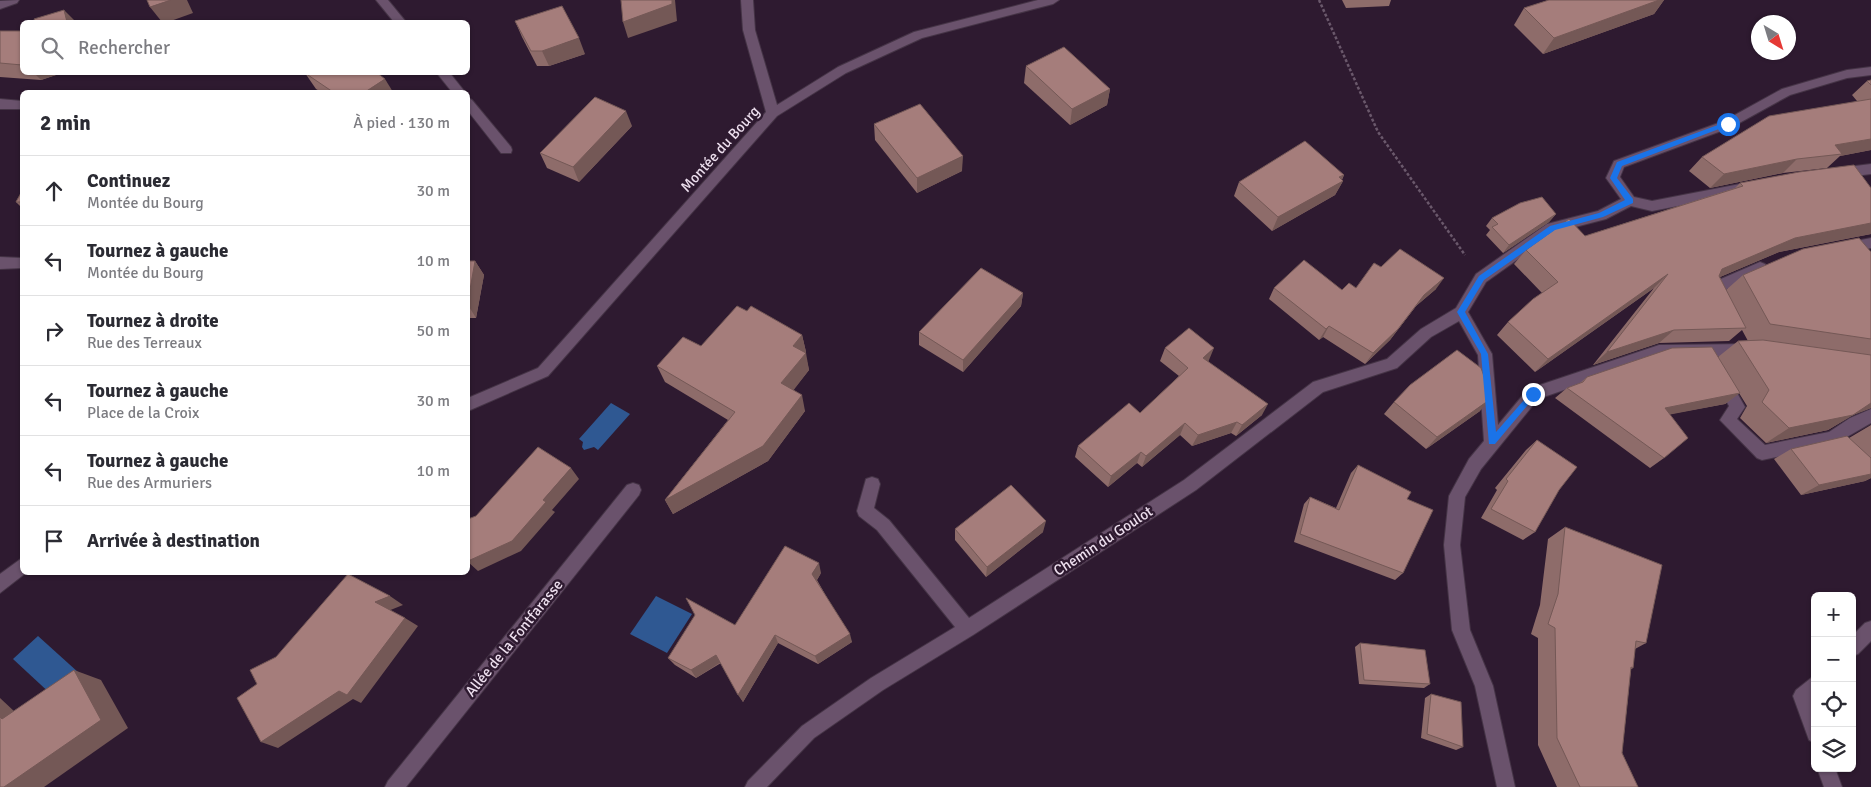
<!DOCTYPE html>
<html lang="fr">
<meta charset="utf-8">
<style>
body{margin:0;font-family:Signika,sans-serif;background:#f7f7f7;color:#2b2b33}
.controls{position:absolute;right:15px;bottom:15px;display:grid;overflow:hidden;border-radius:8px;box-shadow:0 1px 4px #0004}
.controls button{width:45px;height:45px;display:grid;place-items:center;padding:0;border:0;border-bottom:1px solid #e1e1e2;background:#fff;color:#2b2b33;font:25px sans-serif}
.compass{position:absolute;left:1751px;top:15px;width:45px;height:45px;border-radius:50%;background:#fff;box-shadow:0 1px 4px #0004;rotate:142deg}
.stop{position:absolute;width:15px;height:15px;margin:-11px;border:4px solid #1a73e8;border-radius:50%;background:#fff}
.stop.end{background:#1a73e8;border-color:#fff;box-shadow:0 1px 5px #0008}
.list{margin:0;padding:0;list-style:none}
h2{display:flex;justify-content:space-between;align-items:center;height:65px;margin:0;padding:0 20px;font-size:21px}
h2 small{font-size:16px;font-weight:400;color:#7c7c81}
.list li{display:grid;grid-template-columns:32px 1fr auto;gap:15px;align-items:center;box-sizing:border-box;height:70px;padding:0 20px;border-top:1px solid #e1e1e2}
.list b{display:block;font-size:19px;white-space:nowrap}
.list p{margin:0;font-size:16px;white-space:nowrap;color:#7c7c81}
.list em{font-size:16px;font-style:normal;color:#7c7c81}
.icon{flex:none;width:28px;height:28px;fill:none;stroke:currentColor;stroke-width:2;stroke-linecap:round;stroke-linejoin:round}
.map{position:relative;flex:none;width:1871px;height:787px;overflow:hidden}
.search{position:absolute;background:#fff;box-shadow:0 1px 4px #0004;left:20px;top:20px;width:450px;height:55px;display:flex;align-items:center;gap:12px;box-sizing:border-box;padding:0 18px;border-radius:8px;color:#7c7c81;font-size:19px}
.panel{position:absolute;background:#fff;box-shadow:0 1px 4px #0004;left:20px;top:90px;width:450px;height:485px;border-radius:8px}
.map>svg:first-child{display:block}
</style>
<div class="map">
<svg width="1871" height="787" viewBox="0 0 1871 787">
<rect width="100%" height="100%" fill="#2e1a30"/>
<g fill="#2f5892">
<path d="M611,403L630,414L598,450L594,447L584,450L582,447L583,442L579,439Z"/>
<path d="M656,596L692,614L667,653L630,634Z"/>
<path d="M38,636L79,673L54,697L13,659Z"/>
</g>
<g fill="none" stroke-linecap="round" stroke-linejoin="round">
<defs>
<g id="minor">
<path d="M19,0L17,3L0,9V1Z"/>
<path d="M376,0H388L406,22H394Z"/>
<path d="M741,0H753L755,30L777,105L838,67L914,32L1038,0H1059L1053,4L922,38L846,73L777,116L548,376L468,411V398L538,368L766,112L743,30Z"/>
<path d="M1871,67V75L1847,78L1790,95L1732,127L1624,167L1620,177L1634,197L1652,201L1745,183L1750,184L1752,188L1750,192L1652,211L1631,206L1606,219L1556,232L1486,282L1468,312L1492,354L1498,425L1528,389L1659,345L1748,344L1753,346L1755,350L1753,354L1748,356L1659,357L1538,399L1481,469L1465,497L1460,545L1470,630L1493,686L1515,787H1497L1475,686L1452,630L1444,545L1449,496L1469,459L1484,441L1478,355L1459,321L1431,337L1397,368L1323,392L1196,490L973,635L883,690L814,738L767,787H745L748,781L802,726L871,678L955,627L877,530L859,516L857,511L866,479L872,477L878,479L880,484L874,508L889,520L969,618L1184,480L1313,382L1387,359L1421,329L1456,308L1476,274L1547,224L1598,211L1621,199L1606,178L1614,161L1724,121L1782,89L1847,70Z"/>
<path d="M436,72H449L465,92H452Z"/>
<path d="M468,98L472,100L511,147L512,150L511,153H501L468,111Z"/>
<path d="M0,99L22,101V109H0Z"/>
<path d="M1871,164V174L1839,178L1832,173L1839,168Z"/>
<path d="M1871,238V248L1845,253L1840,252L1838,248L1840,244Z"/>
<path d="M0,257L22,258V268L0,269Z"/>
<path d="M1760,262L1765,264L1767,268L1765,272L1720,292L1722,295L1720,299H1710L1705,289L1707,285Z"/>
<path d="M1722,374L1727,375L1745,407L1737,419L1765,445L1829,432L1850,418L1871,409V423L1833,445L1762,460L1757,458L1720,420L1729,406L1715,380L1717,375Z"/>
<path d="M633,483L639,485L641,490L639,495L406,787H385L388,781L627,485Z"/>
<path d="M22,558V572H27L0,593V574Z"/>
<path d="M1871,621V641L1858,654L1852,656V636L1865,623Z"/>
<path d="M1815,675V696L1812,699L1815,707V743L1809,740L1793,696L1796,690Z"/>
<path d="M1817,768H1835L1842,787H1824Z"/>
</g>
</defs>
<use href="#minor" stroke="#453446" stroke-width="2"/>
<path stroke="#6a586b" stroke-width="2.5" stroke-dasharray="3 2" stroke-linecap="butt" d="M1319,0L1378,132L1465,255"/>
<use href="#minor" fill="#6a526c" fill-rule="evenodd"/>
</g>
<g fill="#8e6c6a">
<path d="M1342,0H1391L1389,6L1346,8Z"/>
<path d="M1549,0H1664L1654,14L1543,54L1514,25L1524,8Z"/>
<path d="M515,21L585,54L549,66H537L522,37Z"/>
<path d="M0,31H22V72H65L41,80L0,77Z"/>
<path d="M1026,66L1110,89L1107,105L1070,125L1024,83Z"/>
<path d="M305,73L393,92H321L316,89Z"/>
<path d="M1871,80V150L1840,156L1827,168L1783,173L1710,188L1689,171L1702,157L1857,101L1852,95L1867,81Z"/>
<path d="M874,124L962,171L917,193L875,140Z"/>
<path d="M632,126L579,182L547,168L540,153Z"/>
<path d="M1344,175L1342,180L1343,181L1335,195L1272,231L1234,196L1239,182Z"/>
<path d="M1740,183L1871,188V234L1779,252L1720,277L1726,290L1743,275L1871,252V408L1853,415L1828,430L1766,443L1740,418L1747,406L1739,393L1725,404L1670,414L1664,458L1650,468L1555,398L1567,388L1580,383L1587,377L1718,357L1738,341H1748L1742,330L1729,341L1659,343L1593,365L1654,288L1535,372L1497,335L1508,322L1542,293L1514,264L1526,250L1585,236L1735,188Z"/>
<path d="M22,191V208L16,202Z"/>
<path d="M1556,214L1549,222L1503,253L1486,235L1490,230L1486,226L1492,218Z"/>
<path d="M468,261H475L484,275L476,318H468Z"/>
<path d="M1381,267L1436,289L1416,306L1390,340L1365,364L1323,337L1319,340L1269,299L1274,288L1342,290L1356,288Z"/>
<path d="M1023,293L1021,306L963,372L919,345V332Z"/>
<path d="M747,311L802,335L806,352L805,353L809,370L793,390L805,411L768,461L673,514L665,500L728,420L665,382L657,366L701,346Z"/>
<path d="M1165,348L1209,360L1208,361L1262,415L1236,436L1231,433L1192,446L1180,435L1142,467L1137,463L1108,487L1075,457L1078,446L1140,413L1179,376L1160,361Z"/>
<path d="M1394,402L1480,411L1426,449L1384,414Z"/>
<path d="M1871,425V478L1865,481L1801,495L1774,459L1791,449L1849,438Z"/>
<path d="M1537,440L1559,490L1535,532L1523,540L1481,518L1497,490L1495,488L1526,450Z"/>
<path d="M1358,465L1407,499L1403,573L1395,580L1294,542L1304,504L1310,497L1336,508L1351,473Z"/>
<path d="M1565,527L1646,643L1635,649L1633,668L1631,669L1622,753L1638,787H1557L1538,745V638L1531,634L1540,605L1548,539Z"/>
<path d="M955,529L1043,532L986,577L955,540Z"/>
<path d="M821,573L817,580L852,642L818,664L778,643L743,702L721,663L696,678L675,665L668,658L735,625Z"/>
<path d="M1360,643L1430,684L1424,688L1359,684L1355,647Z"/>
<path d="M1431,694L1463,747L1456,750L1421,738L1425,698Z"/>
</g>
<g fill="#745856">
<path d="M171,0H187L193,13L168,22H162L150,7Z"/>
<path d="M672,0H675L677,21L628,38L623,22Z"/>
<path d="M1659,0H1664L1654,14L1543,54L1554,38Z"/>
<path d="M64,10L76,22H67Z"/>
<path d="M579,38L585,54L549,66L542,51Z"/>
<path d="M33,72H65L41,80Z"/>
<path d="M385,79L393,92H365Z"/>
<path d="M1110,89L1107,105L1070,125L1072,109Z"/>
<path d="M626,111L632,126L579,182L573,167Z"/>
<path d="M1871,139V150L1840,156L1842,154L1835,145Z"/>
<path d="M963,156L962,171L917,193V178Z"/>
<path d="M1797,159L1783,173L1710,188L1724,174Z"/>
<path d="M1344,175L1340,182L1343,181L1335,195L1272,231L1278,217Z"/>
<path d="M1556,214L1549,222L1503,253L1509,245Z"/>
<path d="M1871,223V234L1779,252L1706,283L1722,269L1795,238Z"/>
<path d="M475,261L484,275L476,318L468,305V301Z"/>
<path d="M1668,274L1654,288L1535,372L1548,359Z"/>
<path d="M1444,278L1436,289L1416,306L1390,340L1365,364L1373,353L1424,295Z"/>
<path d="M1023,293L1021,306L963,372V360Z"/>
<path d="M1329,326L1323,337L1319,340L1326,329Z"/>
<path d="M1674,330L1659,343L1593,365L1607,352Z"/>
<path d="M802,335L806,352L797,363L793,346Z"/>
<path d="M1214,348L1209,360L1198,370L1203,358Z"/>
<path d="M806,353L809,370L786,400L781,383Z"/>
<path d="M1740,393L1725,404L1652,418L1665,408Z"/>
<path d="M802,395L805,411L768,461L673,514L665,500Z"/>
<path d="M1492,398L1480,411L1426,449L1437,437Z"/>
<path d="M1871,403V408L1853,415L1828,430L1766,443L1789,428Z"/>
<path d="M1268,404L1262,415L1236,436L1242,425Z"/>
<path d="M1237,422L1231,433L1192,446L1198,435Z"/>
<path d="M1185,423L1180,435L1142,467L1146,456Z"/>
<path d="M1141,452L1137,463L1108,487L1111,476Z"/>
<path d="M571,468L579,479L552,510L555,512L521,551L478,571L468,562L543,500Z"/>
<path d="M1871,474V478L1865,481L1801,495L1819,485Z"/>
<path d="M1046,521L1043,532L986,577L987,567Z"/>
<path d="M819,563L821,573L815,583L812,574Z"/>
<path d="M390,596L403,605L388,611L375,602Z"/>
<path d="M405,618L418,626L361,703L353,699L278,748L261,742Z"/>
<path d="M850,634L852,642L818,664L815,656Z"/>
<path d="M775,635L778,643L743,702L738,695Z"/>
<path d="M716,655L721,662L696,678L691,670Z"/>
<path d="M74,670L101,680L128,728L44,787H4Z"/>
<path d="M0,698L31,727L2,719L0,717Z"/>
</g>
<g fill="#a57d7b" stroke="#745856">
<path d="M147,0H171L150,7Z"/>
<path d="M621,0H672V4L623,22Z"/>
<path d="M1549,0H1659L1554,38L1524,8Z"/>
<path d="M562,6L579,38L542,51H531L515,21Z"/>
<path d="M64,10L67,22H35L34,19Z"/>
<path d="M0,31H22V65L0,63Z"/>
<path d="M1064,47L1110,89L1072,109L1026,66Z"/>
<path d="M306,72H376L385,79L365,92H333L305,73Z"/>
<path d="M1871,80V85L1867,81Z"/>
<path d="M595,97L626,111L573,167L540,153Z"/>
<path d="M1871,99V139L1835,145L1842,154L1797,159L1724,174L1702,157L1769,116Z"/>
<path d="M920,104L963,156L917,178L874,124Z"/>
<path d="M1305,141L1344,175L1339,177L1343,181L1278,217L1239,182Z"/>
<path d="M1854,165L1871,188V223L1795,238L1722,269L1719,276L1746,328L1674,330L1607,352L1668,274L1548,359L1508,322L1533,299L1558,282L1526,250L1569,219L1585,236L1743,186L1740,183L1799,172Z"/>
<path d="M22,191V202H16Z"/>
<path d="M1542,197L1556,214L1509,245L1492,227L1498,224L1492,218L1520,203Z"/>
<path d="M1859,238L1871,252V339L1770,324L1743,275L1803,249Z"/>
<path d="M1400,249L1444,278L1424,295L1398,329L1373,353L1329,326L1326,329L1274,288L1304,260L1342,290L1349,283L1356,288L1374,263L1381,267Z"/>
<path d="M468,261H475L468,301Z"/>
<path d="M981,268L1023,293L963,360L919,332Z"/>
<path d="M737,306L747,311L751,306L802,335L793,346L806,353L781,383L802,395L763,446L665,500L735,412L657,366L683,337L701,346Z"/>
<path d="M1189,328L1214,348L1203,358L1268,404L1242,425L1237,422L1198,435L1185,423L1146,456L1141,452L1111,476L1078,446L1129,403L1140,413L1188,368L1165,348Z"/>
<path d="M1763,340L1871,355V403L1853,415L1789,428L1762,402L1769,390L1738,341Z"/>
<path d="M1712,347L1740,393L1665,408L1688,438L1664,458L1567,388L1583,382L1587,377L1672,348Z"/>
<path d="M1457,350L1481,368L1492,398L1437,437L1394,402L1410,385Z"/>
<path d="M1847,436L1871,458V474L1819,485L1791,449Z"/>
<path d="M1537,440L1577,467L1559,490L1535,532L1491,509L1508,481L1506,479Z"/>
<path d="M538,447L571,468L543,500L546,502L512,541L468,561V519L476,516Z"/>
<path d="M1358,465L1411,492L1407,499L1433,510L1403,573L1300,534L1310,497L1339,510Z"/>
<path d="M1011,485L1046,521L987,567L955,529Z"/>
<path d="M1565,527L1662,565L1646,643L1636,641L1633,668L1631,667L1622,753L1638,787H1580L1557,738L1555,628L1548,624L1558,594Z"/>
<path d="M785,546L819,563L812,574L850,634L815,656L775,635L738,695L716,655L691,670L668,658L695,615L686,598L735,625Z"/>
<path d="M348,574L390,596L375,602L405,618L347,695L339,691L261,742L237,698L257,684L250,670L276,657Z"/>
<path d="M1360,643L1425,650L1430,684L1364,680Z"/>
<path d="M74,670L101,720L4,787H0V717L2,719Z"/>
<path d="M1431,694L1461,702L1463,747L1427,734Z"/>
</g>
<path fill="#1a73e8" d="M1726,122L1732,124L1622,166L1617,178L1633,199V203L1603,217L1555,230L1484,280L1465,312L1488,354L1496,432L1531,392H1536L1537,394L1495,444H1489L1481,354L1457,312L1479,276L1550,226L1599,213L1625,200L1610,178L1617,162Z"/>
<g text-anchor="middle" stroke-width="5" stroke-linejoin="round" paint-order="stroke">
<g font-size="15" fill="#eddfee" stroke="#2e1a30">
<text transform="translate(720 149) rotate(-48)" y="5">Montée du Bourg</text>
<text transform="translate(1103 541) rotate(-33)" y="5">Chemin du Goulot</text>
<text transform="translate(514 638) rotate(-51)" y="5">Allée de la Fontfarasse</text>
</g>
</g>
</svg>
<div class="controls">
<button>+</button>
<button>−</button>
<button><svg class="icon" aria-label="locate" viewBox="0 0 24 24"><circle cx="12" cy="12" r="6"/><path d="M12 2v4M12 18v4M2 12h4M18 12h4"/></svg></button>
<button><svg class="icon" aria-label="layers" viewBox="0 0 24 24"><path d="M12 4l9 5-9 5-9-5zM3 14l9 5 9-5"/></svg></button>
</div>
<svg class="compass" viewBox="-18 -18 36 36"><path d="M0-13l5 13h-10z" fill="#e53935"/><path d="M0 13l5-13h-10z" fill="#7c7c81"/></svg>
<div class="stop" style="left:1728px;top:124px"></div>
<div class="stop end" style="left:1533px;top:394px"></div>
<div class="search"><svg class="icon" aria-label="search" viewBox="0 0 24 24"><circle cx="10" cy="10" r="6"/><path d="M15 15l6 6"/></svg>Rechercher</div>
<section class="panel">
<h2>2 min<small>À pied · 130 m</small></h2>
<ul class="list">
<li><svg class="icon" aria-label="ahead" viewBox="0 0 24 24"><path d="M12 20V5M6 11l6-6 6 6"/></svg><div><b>Continuez</b><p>Montée du Bourg</p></div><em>30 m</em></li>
<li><svg class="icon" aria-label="left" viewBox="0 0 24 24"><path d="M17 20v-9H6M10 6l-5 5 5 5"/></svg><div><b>Tournez à gauche</b><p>Montée du Bourg</p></div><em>10 m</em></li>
<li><svg class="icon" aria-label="right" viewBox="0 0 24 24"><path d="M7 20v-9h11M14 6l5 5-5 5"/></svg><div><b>Tournez à droite</b><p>Rue des Terreaux</p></div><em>50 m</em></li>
<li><svg class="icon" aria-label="left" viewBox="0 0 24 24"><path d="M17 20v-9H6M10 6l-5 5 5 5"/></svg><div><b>Tournez à gauche</b><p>Place de la Croix</p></div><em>30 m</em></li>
<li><svg class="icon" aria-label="left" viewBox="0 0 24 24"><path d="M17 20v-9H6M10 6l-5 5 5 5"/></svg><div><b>Tournez à gauche</b><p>Rue des Armuriers</p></div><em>10 m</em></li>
<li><svg class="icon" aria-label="arrive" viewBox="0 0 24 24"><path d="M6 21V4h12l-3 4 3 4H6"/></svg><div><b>Arrivée à destination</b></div></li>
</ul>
</section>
</div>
